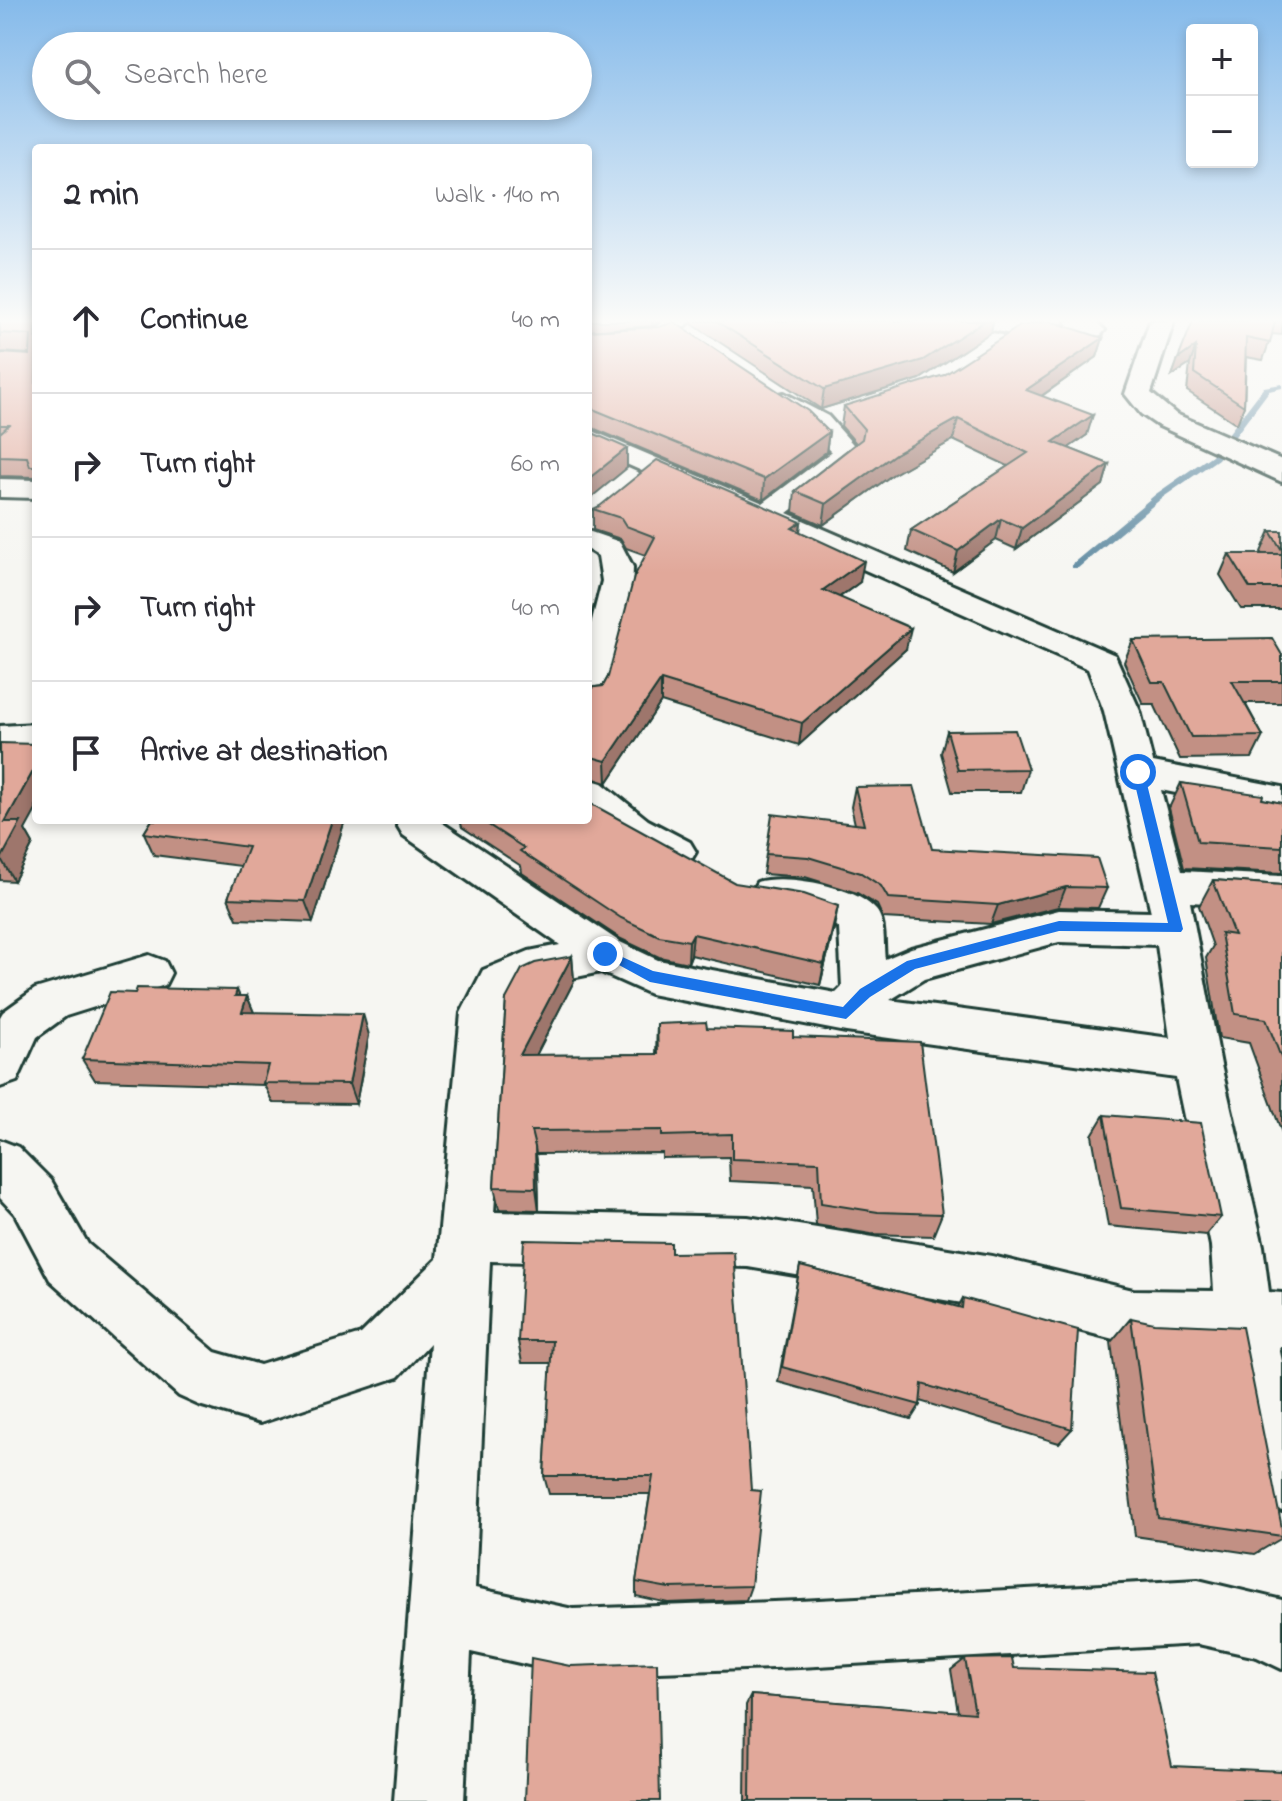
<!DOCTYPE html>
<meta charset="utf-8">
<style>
body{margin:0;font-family:"Indie Flower",sans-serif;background:#f7f7f7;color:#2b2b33}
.controls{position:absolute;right:24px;top:24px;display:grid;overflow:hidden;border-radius:8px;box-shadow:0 4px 12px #0003}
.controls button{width:72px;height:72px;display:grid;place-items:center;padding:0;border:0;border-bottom:2px solid #e1e1e2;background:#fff;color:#2b2b33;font:40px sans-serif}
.stop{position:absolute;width:24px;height:24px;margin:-18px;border:6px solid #1a73e8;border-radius:50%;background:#fff}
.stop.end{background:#1a73e8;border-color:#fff;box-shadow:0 2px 8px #0008}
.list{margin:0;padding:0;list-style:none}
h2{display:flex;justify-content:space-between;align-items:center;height:104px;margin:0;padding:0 32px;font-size:34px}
h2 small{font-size:26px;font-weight:400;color:#7c7c81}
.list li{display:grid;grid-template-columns:52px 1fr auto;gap:24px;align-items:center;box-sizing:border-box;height:144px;padding:0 32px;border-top:2px solid #e1e1e2}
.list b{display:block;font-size:30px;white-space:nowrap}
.list em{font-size:26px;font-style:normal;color:#7c7c81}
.icon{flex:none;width:44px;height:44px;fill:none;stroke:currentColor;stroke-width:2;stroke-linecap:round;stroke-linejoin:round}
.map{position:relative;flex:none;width:1282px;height:1801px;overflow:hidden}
.search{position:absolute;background:#fff;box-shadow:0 4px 12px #0003;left:32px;top:32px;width:560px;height:88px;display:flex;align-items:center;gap:20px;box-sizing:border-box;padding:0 28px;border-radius:44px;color:#7c7c81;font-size:30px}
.panel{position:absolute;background:#fff;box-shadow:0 4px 12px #0003;left:32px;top:144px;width:560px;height:680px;border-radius:8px}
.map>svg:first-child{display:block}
</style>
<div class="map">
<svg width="1282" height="1801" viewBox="0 0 1282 1801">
<rect width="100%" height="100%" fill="#f6f6f2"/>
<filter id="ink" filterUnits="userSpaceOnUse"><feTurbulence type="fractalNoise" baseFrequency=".0125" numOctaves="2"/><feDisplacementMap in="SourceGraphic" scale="16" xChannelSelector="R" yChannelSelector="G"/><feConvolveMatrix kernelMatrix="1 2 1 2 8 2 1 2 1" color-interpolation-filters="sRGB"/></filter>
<g filter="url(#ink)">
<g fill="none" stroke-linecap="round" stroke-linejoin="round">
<path fill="#638da3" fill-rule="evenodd" d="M1282,384V388L1269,391L1218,459L1162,498L1078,568H1072V564L1156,494L1212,455L1264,387Z"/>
<defs>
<g id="street">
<path d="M664,321H691L668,341L588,347V333L653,329Z"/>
<path d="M974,321H1014L1065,326L1069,325L1066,321H1094L1105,330L1101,335C1059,346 1019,337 978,326Z"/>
<path d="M1150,321H1174L1151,393L1176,414L1282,460V482L1157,425L1141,414L1125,394Z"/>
<path d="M784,393L828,416L859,451L852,464L787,513L1115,655L1140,711L1153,762L1282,787V815L1161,790L1182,871L1282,876V908L1190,902L1221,1065L1263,1246L1269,1292L1282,1293V1347H1279L1282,1361V1511L1261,1502L1252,1481L1222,1346L1133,1344L992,1308L748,1267L490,1261L475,1588L573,1609L800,1601L1198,1580L1282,1600V1669L1257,1657L1198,1644L800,1667L573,1675L471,1652L464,1801H394L430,1343L398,1377L260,1423L199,1405L179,1396L50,1280L15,1214L0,1198V1140L18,1147L51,1180L88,1244L215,1352L260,1365L361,1334L437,1259L461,1013L483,970L529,951L560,945L403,835L397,825L400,820H438L620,942L658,960L836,993L842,987L839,928L816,915L757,904L751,893L757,882C784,873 857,886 876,910C886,922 883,944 885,959L911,948L1059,910L1151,912L1104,711L1088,669L588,447V429L763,503L831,452L808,428L771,401L775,395ZM1059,942L1157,945L1170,1038L890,1000L924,979ZM601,972L650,994L846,1032L1176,1078L1211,1246L1214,1291L1133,1290L992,1256L748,1217L494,1212L507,1013L515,995L537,985Z"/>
<path d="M0,479L36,480V498L0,497Z"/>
<path d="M588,531L620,542L633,567L632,596L606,698L601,706L588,709V636L602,581L598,556L588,550Z"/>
<path d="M36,724V748L0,750V726Z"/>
<path d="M588,779L602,783L648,820L690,842L696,852L690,862C654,873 614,835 588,813Z"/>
<path d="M149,955L165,961L171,973L165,985L66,1016L37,1037L17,1081L0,1087V1017L3,1012L35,989Z"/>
</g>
</defs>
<use href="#street" stroke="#1f3d34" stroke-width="6"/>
<use href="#street" fill="#f6f6f2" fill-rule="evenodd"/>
</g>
<g fill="#c29084" stroke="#1f3d34" stroke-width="2">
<path d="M0,321H36V479L35,477L0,476V353L30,355V354L0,352Z"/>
<path d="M588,321H660L652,326L588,331Z"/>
<path d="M692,321H993L991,332L920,379L821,409L692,324Z"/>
<path d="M1193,321H1282V335L1272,334L1263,360L1246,357L1244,406L1237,424L1187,391L1190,364L1172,376Z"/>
<path d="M588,331L829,432L826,452L763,500L588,426Z"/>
<path d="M1103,338L1097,357L1042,396L1087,435L1068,448L1109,464L1103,485L1016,549L996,540L953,572L907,551L911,530L1008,466L953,440L892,475L823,525L793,512L795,491L856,443L841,426L844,406Z"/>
<path d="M593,509L801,522L800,532L860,582L840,597L906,649L799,745L661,702L607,783L588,777V688L603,686L608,677L646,555L626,548L621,539L593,530Z"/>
<path d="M1270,531H1282V609H1241L1220,575L1229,554H1263L1261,552Z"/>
<path d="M1133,640L1282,655V703H1245L1263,736L1252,758L1180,759L1154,704H1143L1124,662Z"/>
<path d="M947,731L1028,769L1021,792H952L941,753Z"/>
<path d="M0,743L25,830L33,844L14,881L0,880Z"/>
<path d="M1181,783L1282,803V873L1184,868L1169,808Z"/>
<path d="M855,787L932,849L1107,888L1098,908L1058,907L991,924L883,918L877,905L857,893L805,877L763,874L766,854L855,824L851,807Z"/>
<path d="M152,820H345L313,922L237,919L228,898L241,866L154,855L144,833Z"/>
<path d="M460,820H588L834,928L820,985L691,955L688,963L659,957L621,939L522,873L521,866L462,827Z"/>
<path d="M1213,880L1282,885V1133L1249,1043L1219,1038L1206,958L1213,946L1199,906Z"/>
<path d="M572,956L574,981L536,1055L656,1054L657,1024L793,1037L942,1214L933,1236L871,1234L816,1225L813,1185L730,1181L729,1157L662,1158V1153L536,1154L538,1170L539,1210L499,1209L494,1187L506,999Z"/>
<path d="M240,996H247L254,1013L369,1035L356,1104L273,1103L264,1085L95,1080L82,1059Z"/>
<path d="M1104,1115L1221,1217L1206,1235L1108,1226L1092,1135Z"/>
<path d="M671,1253L751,1586L746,1600L668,1603L636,1596V1582L650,1494H549L544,1476L551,1363H522L518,1341Z"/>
<path d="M800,1266L958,1307L963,1298L1072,1429L1059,1443L920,1401V1405L911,1419L778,1382Z"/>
<path d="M1131,1318L1282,1528V1538L1255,1554L1135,1536L1111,1342Z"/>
<path d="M965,1659L1014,1668L1172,1766L1282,1801H745L746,1705L751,1695L958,1712L951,1670Z"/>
</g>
<g fill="#9e766c" stroke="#1f3d34" stroke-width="2">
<path d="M652,321H660L652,326Z"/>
<path d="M984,321H993L991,332L920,379L821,409L824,389Z"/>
<path d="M1103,338L1097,357L1021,410L1026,390Z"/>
<path d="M1196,346L1190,364L1172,376L1178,359Z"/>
<path d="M1093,415L1087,435L1047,463L1053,442Z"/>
<path d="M958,419L953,440L892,475L823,525L826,504L895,454Z"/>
<path d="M829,432L826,452L763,500L764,479Z"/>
<path d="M627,448V468L588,500V479Z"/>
<path d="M1109,464L1103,485L1016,549L1022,528Z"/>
<path d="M1001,519L996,540L953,572L958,551Z"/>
<path d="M801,522L798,544L792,528Z"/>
<path d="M864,561L860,582L820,611L823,590Z"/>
<path d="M911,628L906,649L799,745L802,723Z"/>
<path d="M661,680V702L607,783L606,761Z"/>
<path d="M36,766V810L25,830L33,844L14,881L1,859L5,822Z"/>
<path d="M332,820H345L313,922L305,901Z"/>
<path d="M1066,887L1058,907L991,924L998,905Z"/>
<path d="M838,906L834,928L820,985L824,964Z"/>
<path d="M693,934L691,955L688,963L689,941Z"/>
<path d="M572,956L574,981L524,1079L520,1055Z"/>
<path d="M237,990L244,1006L247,996L256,1017L251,1033L235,996Z"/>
<path d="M363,1014L369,1035L356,1104L349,1084Z"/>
<path d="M535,1147L538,1170L539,1210L536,1188Z"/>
</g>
<g fill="#e1a89a" stroke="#1f3d34" stroke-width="2">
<path d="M0,321H36V466H30L27,457L0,456V433L9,425H0V353L30,355L31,335L0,333Z"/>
<path d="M716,321H984L923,360L824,389Z"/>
<path d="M1050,321L1103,338L1026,390L1093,415L1053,442L1109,464L1022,528L1001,519L958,551L911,530L1028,453L958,419L895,454L826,504L795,491L862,439L864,429L844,406L944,375L1020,326Z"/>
<path d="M1193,321H1275L1270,343L1246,338L1244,406L1194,373L1196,346L1178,359Z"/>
<path d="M674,322L808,411L829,432L764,479L588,407V331L659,327Z"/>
<path d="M588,431L627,448L588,479Z"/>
<path d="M657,460L801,522L792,528L864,561L823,590L911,628L802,723L661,680L606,761L588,756V688L603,686L608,677L634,577L655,537L626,526L621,518L593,509L600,506Z"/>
<path d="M1270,531H1282V550Z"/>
<path d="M1229,554H1282V588H1250Z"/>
<path d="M1272,638L1282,655V681H1232L1263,736L1191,737L1164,682H1152L1133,640Z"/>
<path d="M1015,730L1028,769L958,770L947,731Z"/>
<path d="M0,743L36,744V766L5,822H21L1,859Z"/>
<path d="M1181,783L1263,795L1262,799L1282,803V847L1198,842Z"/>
<path d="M914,786L932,849L1097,858L1107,888L1066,887L998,905L888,898L881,886L861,873L808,857L766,854L772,814L864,825L855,787Z"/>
<path d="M588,802L735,883L804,894L838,906L824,964L693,934L689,941L659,936L621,918L520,851L524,848L481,820H588Z"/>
<path d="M152,820H332L305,901L228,898L248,847L144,833Z"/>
<path d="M1213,880L1282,885V1060L1266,1019L1235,1014L1221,933L1234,935Z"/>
<path d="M572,956L520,1055L658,1054L657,1024L706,1022L707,1028L793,1031V1037L920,1042L942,1214L878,1212L821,1203L819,1162L732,1159V1134L662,1136V1130L531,1131L535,1147L536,1188L494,1187L506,999L522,969L535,963Z"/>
<path d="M137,988L237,990L235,996H247L242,1012L363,1014L349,1084L263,1083L268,1065L82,1059L110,992L135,993Z"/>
<path d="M1104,1115L1201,1123L1221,1217L1121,1208Z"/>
<path d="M524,1240L671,1243V1253L734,1252L751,1490L761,1491L751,1586L669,1588L636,1582L653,1476H544L552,1341H518Z"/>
<path d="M800,1266L962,1308L963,1298L1078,1330L1072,1429L922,1384L920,1405L782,1367Z"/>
<path d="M1131,1318L1154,1323L1242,1327L1282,1528V1536L1158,1518Z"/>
<path d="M531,1658L570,1666L657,1663L660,1801H525Z"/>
<path d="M1012,1658L1014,1668L1152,1672L1172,1766L1282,1771V1801H750L751,1695L975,1713L965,1659Z"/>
</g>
</g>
<linearGradient id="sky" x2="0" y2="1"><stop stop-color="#85baea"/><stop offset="0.56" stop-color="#fbfbf9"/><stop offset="1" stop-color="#fbfbf9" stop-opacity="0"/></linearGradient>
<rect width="1282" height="573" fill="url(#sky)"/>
<path fill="#1a73e8" d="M1138,768L1144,772L1183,929L1181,932L1059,931L915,969L870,997L846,1019L650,982L599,954L605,949L653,971L843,1007L860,989L907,961L1059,921L1168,923L1132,772Z"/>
</svg>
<div class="controls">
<button>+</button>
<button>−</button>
</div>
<div class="stop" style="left:1138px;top:772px"></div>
<div class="stop end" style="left:605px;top:954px"></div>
<div class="search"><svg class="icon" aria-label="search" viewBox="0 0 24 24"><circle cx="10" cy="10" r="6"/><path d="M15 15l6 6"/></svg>Search here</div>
<section class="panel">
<h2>2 min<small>Walk · 140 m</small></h2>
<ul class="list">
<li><svg class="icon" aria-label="ahead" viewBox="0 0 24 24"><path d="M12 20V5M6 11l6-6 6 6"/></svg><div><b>Continue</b></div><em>40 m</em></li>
<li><svg class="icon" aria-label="right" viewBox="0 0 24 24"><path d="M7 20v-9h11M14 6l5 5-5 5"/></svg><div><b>Turn right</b></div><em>60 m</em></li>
<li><svg class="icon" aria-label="right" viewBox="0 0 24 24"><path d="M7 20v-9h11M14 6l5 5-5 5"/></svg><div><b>Turn right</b></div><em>40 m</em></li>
<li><svg class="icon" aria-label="arrive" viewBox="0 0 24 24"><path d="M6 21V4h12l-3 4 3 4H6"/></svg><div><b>Arrive at destination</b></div></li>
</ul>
</section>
</div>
